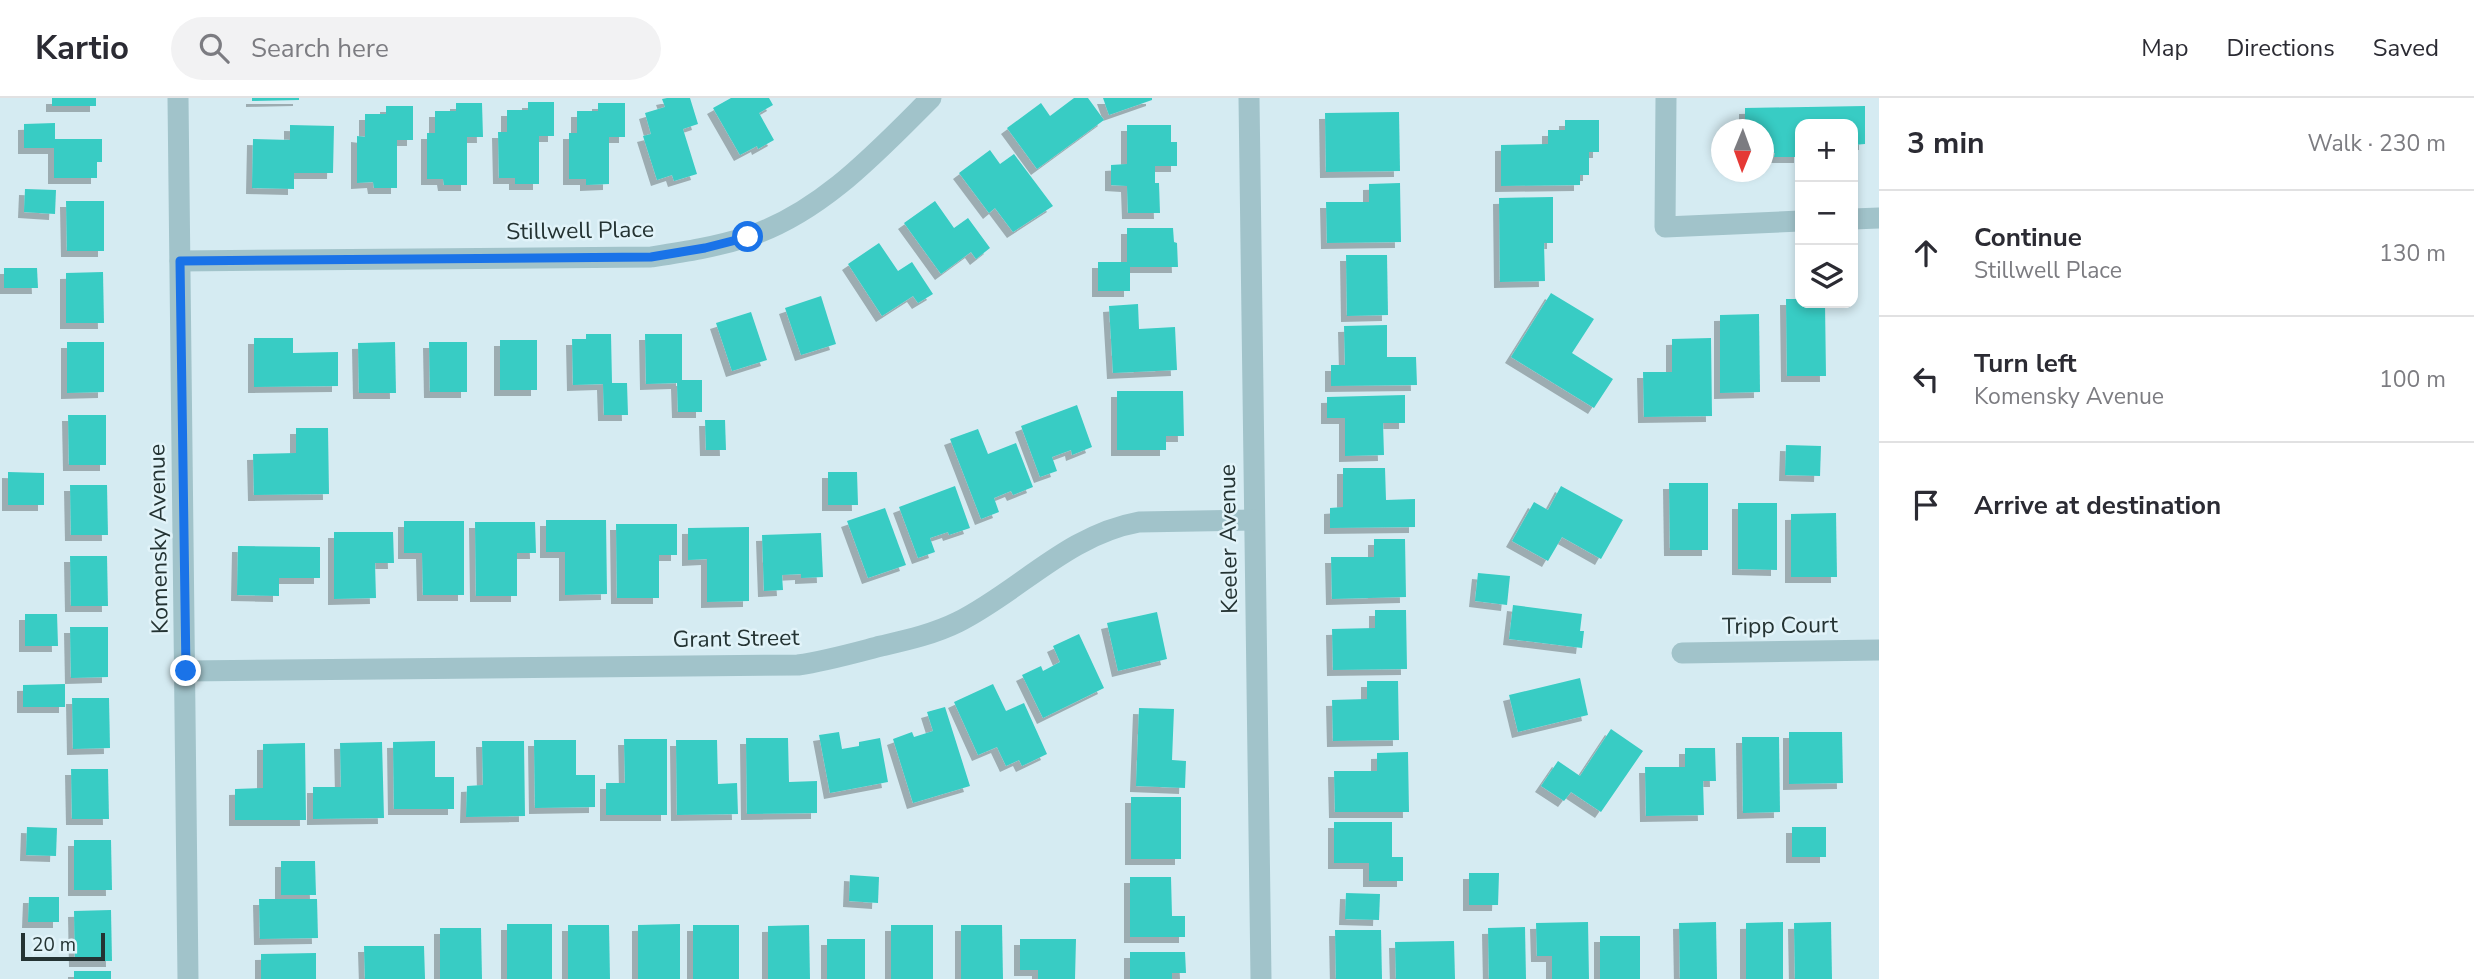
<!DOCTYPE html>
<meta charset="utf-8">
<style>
body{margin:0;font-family:"Nunito Sans",sans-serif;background:#f2f2f3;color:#2b2b33}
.controls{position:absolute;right:21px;top:21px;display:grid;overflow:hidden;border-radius:14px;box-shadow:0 4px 10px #0003}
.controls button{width:63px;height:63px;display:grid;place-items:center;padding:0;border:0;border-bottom:2px solid #e1e1e2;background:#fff;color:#2b2b33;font:35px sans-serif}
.compass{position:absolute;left:1711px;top:21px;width:63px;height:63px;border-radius:50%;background:#fff;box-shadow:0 4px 10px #0003;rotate:181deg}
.scale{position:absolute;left:21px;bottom:18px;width:84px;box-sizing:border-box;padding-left:7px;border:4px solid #243333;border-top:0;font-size:19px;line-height:24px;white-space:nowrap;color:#243333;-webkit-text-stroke:5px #e1f3f9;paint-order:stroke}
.stop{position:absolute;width:21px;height:21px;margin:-16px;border:5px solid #1a73e8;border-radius:50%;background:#fff}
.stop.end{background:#1a73e8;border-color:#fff;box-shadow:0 2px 7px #0008}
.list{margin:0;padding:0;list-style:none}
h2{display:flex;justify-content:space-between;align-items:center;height:91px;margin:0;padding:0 28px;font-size:30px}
h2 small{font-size:23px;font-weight:400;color:#7c7c81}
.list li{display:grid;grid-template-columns:46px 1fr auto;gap:21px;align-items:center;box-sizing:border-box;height:126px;padding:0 28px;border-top:2px solid #e1e1e2}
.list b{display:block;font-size:26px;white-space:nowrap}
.list p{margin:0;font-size:23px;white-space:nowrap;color:#7c7c81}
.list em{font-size:23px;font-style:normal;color:#7c7c81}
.icon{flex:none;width:38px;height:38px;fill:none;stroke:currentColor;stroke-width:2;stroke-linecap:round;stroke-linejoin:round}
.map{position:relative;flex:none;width:1879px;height:881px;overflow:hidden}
header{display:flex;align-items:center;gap:42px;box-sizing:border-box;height:98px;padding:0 35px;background:#fff;border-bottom:2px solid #e1e1e2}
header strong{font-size:33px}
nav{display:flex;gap:38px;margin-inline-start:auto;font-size:24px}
.search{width:490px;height:63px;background:#f2f2f3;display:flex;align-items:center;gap:18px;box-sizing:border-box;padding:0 24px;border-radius:38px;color:#7c7c81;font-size:26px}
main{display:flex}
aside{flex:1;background:#fff}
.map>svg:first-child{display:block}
</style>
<header>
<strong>Kartio</strong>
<div class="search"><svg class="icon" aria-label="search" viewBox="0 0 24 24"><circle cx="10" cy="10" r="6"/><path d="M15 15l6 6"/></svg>Search here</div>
<nav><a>Map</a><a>Directions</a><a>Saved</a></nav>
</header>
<main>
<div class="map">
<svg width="1879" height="881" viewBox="0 0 1879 881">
<defs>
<filter id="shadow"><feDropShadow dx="-6" dy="6" stdDeviation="0" flood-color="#0004"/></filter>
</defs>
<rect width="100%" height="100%" fill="#d5ebf2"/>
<g fill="#38ccc4" filter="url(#shadow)">
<rect x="52" y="0" width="44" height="8"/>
<path d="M252,0H299V2L252,3Z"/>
<path d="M667,0H690L698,26L683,31L697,76L674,83L672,77L657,82L643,38L651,36L645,15L665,9L662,1Z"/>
<path d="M731,0H769L773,7L759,15L774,42L758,51L757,48L740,57L713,10Z"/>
<path d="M1074,0H1088L1104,22L1037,71L1007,30L1041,5L1050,18Z"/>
<path d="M1103,0H1152V2L1109,17Z"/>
<path d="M528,4H554V38H539V86H515V80H499L498,34H507V12H528Z"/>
<path d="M456,5H482L483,39H467V87H444L443,81H427V35H435V13H456Z"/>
<path d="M598,5H625V39H609V86L586,87V81H569V35H577V13H598Z"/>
<path d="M386,8H413V42H397V90H374L373,84L357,85V38L365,39V16H386Z"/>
<path d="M1865,8V46L1853,47V26H1800V59H1774L1775,55H1764V32H1745V10Z"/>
<path d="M1399,14L1400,73L1326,74L1325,15Z"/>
<path d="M1565,22H1599V54H1589V77H1580V87L1501,88V47L1548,46V32H1565Z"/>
<path d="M55,25V41H102V64H97V80H54V50H24V26Z"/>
<path d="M290,27L334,28L333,75H294V91L252,90L253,41L290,42Z"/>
<path d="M1127,27H1171V44H1177V68H1155V85H1159L1160,115H1128L1127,88L1111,87V67L1127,66Z"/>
<path d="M990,52L1000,66L1014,56L1053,108L1013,134L995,110L989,115L959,75Z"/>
<path d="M1400,85L1401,144L1327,145L1326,104H1369V86Z"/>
<path d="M25,91L56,92L55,116L24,114Z"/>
<path d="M1553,99V145H1544L1545,183L1500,184L1499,100Z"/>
<path d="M66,103H104V153H67Z"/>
<path d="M935,103L954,130L968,120L990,150L976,161L971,154L941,176L904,125Z"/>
<path d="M1127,130H1173L1174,144L1177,145L1178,169H1130V193H1098V164H1127Z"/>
<path d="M879,145L898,173L912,164L933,196L918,205L913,198L882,218L848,166Z"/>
<path d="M1346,157H1387L1388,217L1347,218Z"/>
<path d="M4,170H37L38,190H4Z"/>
<path d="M103,174L104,225H66V175Z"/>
<path d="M1551,195L1594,221L1572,255L1613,281L1594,310L1511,259Z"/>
<path d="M821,198L836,246L801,257L785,210Z"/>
<path d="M1786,201H1800V205H1825L1826,278H1787Z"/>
<path d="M1138,206L1139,231L1175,229L1177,272L1113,275L1109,208Z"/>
<path d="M751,214L767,262L732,273L716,225Z"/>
<path d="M1759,216L1760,294L1720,295V217Z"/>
<path d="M1387,227V259H1416L1417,287L1331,288V267H1345L1344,228Z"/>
<path d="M586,236H611L612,285H627L628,317H604L603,286L573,287L572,241H586Z"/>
<path d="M645,236H682V282H702V314H678L677,285L646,286Z"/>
<path d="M254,240H293V255L338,254V288L254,289Z"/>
<path d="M1711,240L1712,318L1644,319L1643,274H1672V241Z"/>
<rect x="500" y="242" width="37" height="50"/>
<path d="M67,244H104V294L67,295Z"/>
<path d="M395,244L396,295H359L358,245Z"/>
<path d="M429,244H467V294H430Z"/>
<path d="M1117,293H1183L1184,338H1166V352H1117Z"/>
<path d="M1405,297V325H1383L1384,357L1345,358V320H1327V299Z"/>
<path d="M1077,307L1092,349L1072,357L1071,352L1052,359L1057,373L1040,379L1021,328Z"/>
<path d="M68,317H106V367H69Z"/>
<path d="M705,322H725L726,352H706Z"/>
<path d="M296,330H328L329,396L254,397L253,356L296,355Z"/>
<path d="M978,331L988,356L1016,345L1033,389L1013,397L1011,393L994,400L999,414L981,421L950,341Z"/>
<path d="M1786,347L1821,348L1820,378L1785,377Z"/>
<path d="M1343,370H1385L1386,402L1415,401V429L1330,430V410L1343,409Z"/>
<path d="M8,374L44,375V407H8Z"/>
<path d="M828,374H857L858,407H828Z"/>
<path d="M1669,385H1708V452H1670Z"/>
<path d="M70,387H107L108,437H71Z"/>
<path d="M955,388L970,430L949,437L948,434L930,440L935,454L918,460L899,409Z"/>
<path d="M1561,388L1623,422L1601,461L1562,439L1548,463L1512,443L1534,404L1548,412Z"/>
<path d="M1738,405H1777V472L1738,471Z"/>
<path d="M885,410L906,467L868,480L847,423Z"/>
<path d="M1836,415L1837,479H1791V416Z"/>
<path d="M546,422H606L607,496L565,497V454H546Z"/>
<path d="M404,423H464V497H423L422,455H404Z"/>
<path d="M475,424H535L536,455H517V498H476Z"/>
<path d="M616,426H677V457H659V500H617Z"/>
<path d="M749,429V503L707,504V461L688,462V430Z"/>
<path d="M334,434H393L394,465H375L376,500L334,501Z"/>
<path d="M821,435L823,479L801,480V476L782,477L783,492L764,493L762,437Z"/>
<path d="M1374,441H1405L1406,499L1332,501L1331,459H1374Z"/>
<path d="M238,448L320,449V480H279V498L237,497Z"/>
<path d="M70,458H107L108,508H71Z"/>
<path d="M1478,475L1510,478L1507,507L1475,503Z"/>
<path d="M1513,507L1582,516L1580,533H1584L1582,550L1509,541Z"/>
<path d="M1375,512H1406L1407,571L1333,572L1332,531L1375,530Z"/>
<path d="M1157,514L1167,561L1118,573L1107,525Z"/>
<path d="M25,516H57L58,548H25Z"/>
<path d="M70,529H108V579L71,580Z"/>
<path d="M1079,536L1104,590L1043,620L1022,577L1041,568L1043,573L1060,564L1053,548Z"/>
<path d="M1580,580L1588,617L1518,634L1509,597Z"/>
<path d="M1367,583H1398L1399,642L1333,643L1332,602L1367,601Z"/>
<path d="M65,586V609H23V587Z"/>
<path d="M993,586L1006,613L1024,605L1047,656L1022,668L1019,662L1006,668L997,649L978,657L954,604Z"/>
<path d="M72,600H109L110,650L73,651Z"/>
<path d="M945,609L970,688L913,705L893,641L912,634L914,639L933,633L927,614Z"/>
<path d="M1139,610L1174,611L1172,662L1186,663L1185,690L1136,688Z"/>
<path d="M1611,631L1643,653L1601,714L1571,694L1564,703L1541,688L1558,663L1580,678Z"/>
<path d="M839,634L842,651L859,648V644L880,640L888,684L830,695L819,637Z"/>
<path d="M1789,634H1842L1843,685L1789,686Z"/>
<path d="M1742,639H1779L1780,714L1743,715Z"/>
<path d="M746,640H788L789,684L817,683V715L747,716Z"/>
<path d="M624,641H667V717H606V685H625Z"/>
<path d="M534,642H576V677H595V709L535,710Z"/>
<path d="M676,642H717L718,686L737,685L738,716L677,717Z"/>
<path d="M435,643V679H454V711H394L393,644Z"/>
<path d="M482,643H524L525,718L466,719L467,688L483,687Z"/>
<path d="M382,644L384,720L313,721V689H341L340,645Z"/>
<path d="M305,645L306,722H235V691L263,690V646Z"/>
<path d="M1685,650H1715L1716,683H1703L1704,717L1646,718L1645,669H1685Z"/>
<path d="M1408,654L1409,714H1335L1334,673H1377V655Z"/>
<path d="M71,671H108L109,721H72Z"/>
<rect x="1131" y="699" width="50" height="62"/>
<path d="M1334,724H1392V759H1403V783H1369V765H1334Z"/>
<path d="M27,729L57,730L56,758L26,757Z"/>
<rect x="1792" y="729" width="34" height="30"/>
<path d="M74,742H111L112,792H74Z"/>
<path d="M281,763H315L316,797H281Z"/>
<path d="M1469,775H1499L1498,807H1469Z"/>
<path d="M850,777L879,779L878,805L849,803Z"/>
<path d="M1130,779H1171L1172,818H1185V839H1130Z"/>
<path d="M1346,795L1380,796L1379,822L1345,821Z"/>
<path d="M29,799H59V824H28Z"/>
<path d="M259,801H317L318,840L260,841Z"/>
<path d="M111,812L112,863H75L74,813Z"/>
<path d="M1588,824L1589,881H1552V858H1537L1536,825Z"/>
<path d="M1716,824L1717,881H1680L1679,825Z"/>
<path d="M1783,824V881H1746V825Z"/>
<path d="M1831,824L1832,881H1795L1794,825Z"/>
<rect x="507" y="826" width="45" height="55"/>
<path d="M680,826V881H638V827Z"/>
<path d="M568,827H609L610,881H568Z"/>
<rect x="693" y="827" width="46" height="54"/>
<path d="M809,827L810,881H768V828Z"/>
<rect x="891" y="827" width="42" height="54"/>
<path d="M961,827H1002L1003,881H961Z"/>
<path d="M1525,829L1526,881H1489L1488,830Z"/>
<path d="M440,830H481L482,881H440Z"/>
<path d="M1335,832H1381L1382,881H1336Z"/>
<rect x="1600" y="838" width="40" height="43"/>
<rect x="827" y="841" width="38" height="40"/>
<path d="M1020,841H1076L1075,881H1038V872H1020Z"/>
<path d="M1454,843L1455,881H1396L1395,844Z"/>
<path d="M364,848H424L425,881H365Z"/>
<path d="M1130,854H1185L1186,875H1172V881H1130Z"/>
<path d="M316,855V881H261V856Z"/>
<rect x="74" y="873" width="37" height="8"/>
</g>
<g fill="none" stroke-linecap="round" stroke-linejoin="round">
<g stroke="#a1c3ca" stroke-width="21">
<path d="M178,0L188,881"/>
<path d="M1249,0L1261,881"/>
<path d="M1666,0L1665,129L1800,123"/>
<path d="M1853,121L1879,120"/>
<path d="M180,163L651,159C683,154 716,149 747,139C821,115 877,54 931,0"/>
<path d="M1682,555L1879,552"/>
<path d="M186,573L798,567C826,563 854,555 881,548C907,542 934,536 958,524C1020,493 1067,437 1139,424L1254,422"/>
</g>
</g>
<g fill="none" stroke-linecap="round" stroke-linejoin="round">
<path stroke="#1a73e8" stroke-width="9" d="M186,573L180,163L651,159L705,150L748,139"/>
</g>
<g text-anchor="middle" stroke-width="5" stroke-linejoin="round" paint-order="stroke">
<g font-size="23" fill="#243333" stroke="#e1f3f9">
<text transform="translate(580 132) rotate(-1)" y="8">Stillwell Place</text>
<text transform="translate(158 441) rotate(-91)" y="8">Komensky Avenue</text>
<text transform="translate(1228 441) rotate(-91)" y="8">Keeler Avenue</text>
<text transform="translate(1780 527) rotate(-1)" y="8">Tripp Court</text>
<text transform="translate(736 540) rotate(-1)" y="8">Grant Street</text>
</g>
</g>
</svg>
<div class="controls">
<button>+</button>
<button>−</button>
<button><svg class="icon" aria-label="layers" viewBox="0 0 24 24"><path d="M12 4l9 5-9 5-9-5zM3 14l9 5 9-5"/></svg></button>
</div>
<svg class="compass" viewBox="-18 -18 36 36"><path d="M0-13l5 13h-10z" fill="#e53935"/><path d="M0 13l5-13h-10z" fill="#7c7c81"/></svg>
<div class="scale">20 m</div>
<div class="stop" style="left:748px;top:139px"></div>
<div class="stop end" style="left:186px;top:573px"></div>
</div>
<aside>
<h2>3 min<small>Walk · 230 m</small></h2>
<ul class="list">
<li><svg class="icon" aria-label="ahead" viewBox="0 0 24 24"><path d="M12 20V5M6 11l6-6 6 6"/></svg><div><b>Continue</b><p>Stillwell Place</p></div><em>130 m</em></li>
<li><svg class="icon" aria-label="left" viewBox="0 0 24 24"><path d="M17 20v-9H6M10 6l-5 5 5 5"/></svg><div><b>Turn left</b><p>Komensky Avenue</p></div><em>100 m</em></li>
<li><svg class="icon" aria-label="arrive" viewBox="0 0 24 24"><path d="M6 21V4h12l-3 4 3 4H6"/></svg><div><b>Arrive at destination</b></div></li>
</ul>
</aside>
</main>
